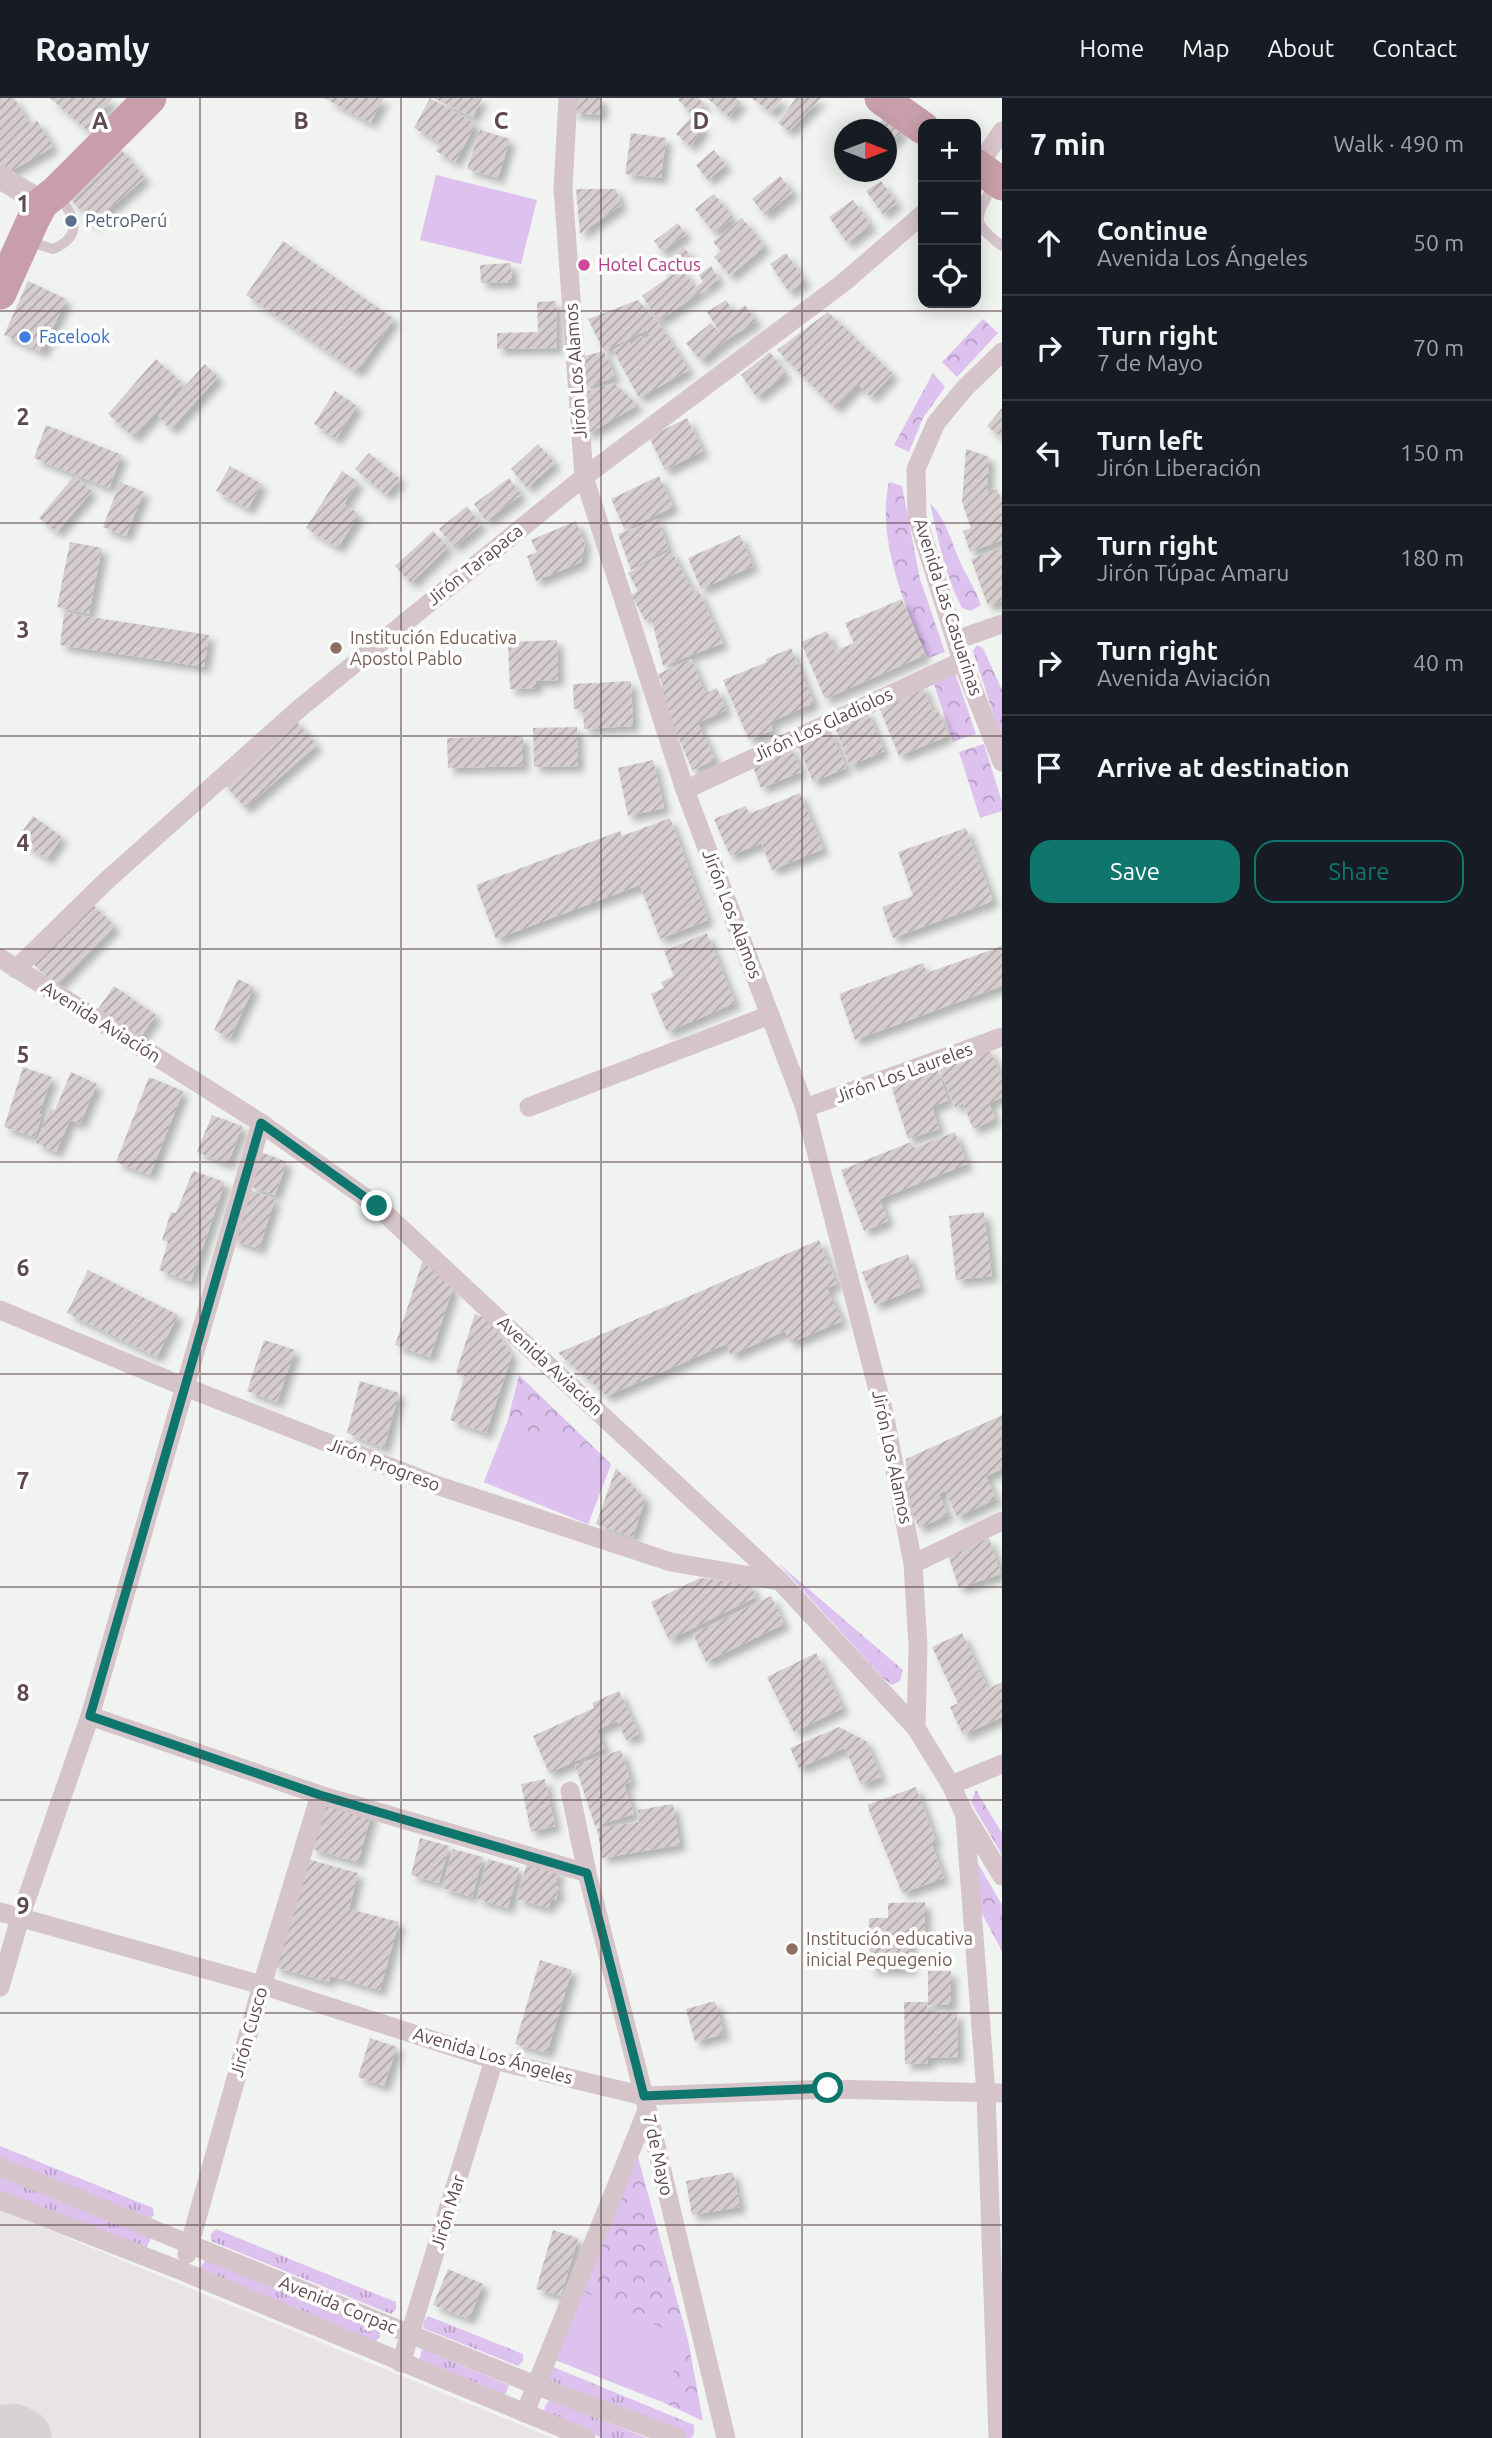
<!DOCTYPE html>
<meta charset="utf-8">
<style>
body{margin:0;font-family:Ubuntu,sans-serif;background:#20242c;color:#f1f3f6}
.controls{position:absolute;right:21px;top:21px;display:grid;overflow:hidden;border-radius:14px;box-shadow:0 4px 18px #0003}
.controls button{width:63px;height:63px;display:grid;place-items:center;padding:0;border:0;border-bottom:2px solid #363941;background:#171b24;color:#f1f3f6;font:35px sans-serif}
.compass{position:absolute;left:834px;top:21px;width:63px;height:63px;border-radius:50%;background:#171b24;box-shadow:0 4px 18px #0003;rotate:90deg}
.stop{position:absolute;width:21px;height:21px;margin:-16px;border:5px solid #0f766e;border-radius:50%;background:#fff}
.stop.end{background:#0f766e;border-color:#fff;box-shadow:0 2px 7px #0008}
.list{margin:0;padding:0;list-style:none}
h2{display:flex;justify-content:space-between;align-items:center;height:91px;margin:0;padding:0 28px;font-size:30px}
h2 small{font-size:23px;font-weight:400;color:#9ea1a6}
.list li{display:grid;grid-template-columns:46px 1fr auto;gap:21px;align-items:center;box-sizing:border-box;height:105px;padding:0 28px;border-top:2px solid #363941}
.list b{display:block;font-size:26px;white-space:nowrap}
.list p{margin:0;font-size:23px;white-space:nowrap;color:#9ea1a6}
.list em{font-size:23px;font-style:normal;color:#9ea1a6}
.actions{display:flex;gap:14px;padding:21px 28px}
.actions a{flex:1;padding:16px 0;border:2px solid #0f766e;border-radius:21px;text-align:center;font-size:24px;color:#0f766e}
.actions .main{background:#0f766e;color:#fff}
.icon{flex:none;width:38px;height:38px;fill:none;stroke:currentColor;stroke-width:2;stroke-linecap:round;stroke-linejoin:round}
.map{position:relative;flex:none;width:1002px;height:2340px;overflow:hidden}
header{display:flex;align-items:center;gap:42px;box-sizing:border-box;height:98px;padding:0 35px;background:#171b24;border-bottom:2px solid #363941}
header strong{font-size:33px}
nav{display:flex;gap:38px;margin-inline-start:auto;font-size:24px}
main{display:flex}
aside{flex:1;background:#171b24}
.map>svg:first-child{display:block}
</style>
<header>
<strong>Roamly</strong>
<nav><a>Home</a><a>Map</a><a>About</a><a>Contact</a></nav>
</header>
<main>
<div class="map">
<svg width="1002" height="2340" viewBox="0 0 1002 2340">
<defs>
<pattern id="grass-tufts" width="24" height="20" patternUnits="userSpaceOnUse" patternTransform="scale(1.75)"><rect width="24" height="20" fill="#ddc1ef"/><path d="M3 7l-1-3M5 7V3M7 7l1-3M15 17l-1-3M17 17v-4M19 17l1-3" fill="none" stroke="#b69fc4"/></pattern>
<pattern id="park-crowns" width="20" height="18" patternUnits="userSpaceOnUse" patternTransform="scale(1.75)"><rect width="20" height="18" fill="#ddc1ef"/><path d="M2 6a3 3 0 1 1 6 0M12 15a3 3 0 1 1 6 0" fill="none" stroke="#b69fc4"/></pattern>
<pattern id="building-hatch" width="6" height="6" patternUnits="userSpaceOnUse" patternTransform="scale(1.75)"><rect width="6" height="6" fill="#d6cdcf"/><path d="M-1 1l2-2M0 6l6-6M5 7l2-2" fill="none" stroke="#b1a8aa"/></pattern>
<filter id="shadow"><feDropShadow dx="6" dy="6" stdDeviation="3.5" flood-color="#0004"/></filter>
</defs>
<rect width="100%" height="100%" fill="#f1f3f1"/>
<path fill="#e8e3e4" d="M0,2112L552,2340H0Z"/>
<g fill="url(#grass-tufts)">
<path d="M0,2048L153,2110L154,2117L149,2122L0,2062Z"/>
<path d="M0,2075L151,2140L147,2149L143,2151L0,2093Z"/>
<path d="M216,2131L396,2204V2211L391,2216L211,2143V2136Z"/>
<path d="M207,2159L380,2230V2239L373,2246L200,2171Z"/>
<path d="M428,2218L523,2256V2263L518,2268L423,2230L424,2223Z"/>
<path d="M422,2251L509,2287L506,2295L502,2298L419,2263Z"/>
<path d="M551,2268L694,2327V2336L691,2340H681L544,2284Z"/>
<path d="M550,2301L647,2340H602L544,2316L545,2308Z"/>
</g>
<g fill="url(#park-crowns)">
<path d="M983,221L998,235L957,279L942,264Z"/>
<path d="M933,275L945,289L923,320L909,354L894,347Z"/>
<path d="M889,384L902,388L920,481L945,554L928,560C905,510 876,440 889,384Z"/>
<path d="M930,405C947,423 951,443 961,466C968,480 976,493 981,507L971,513L962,510C945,478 938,440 930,405Z"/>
<path d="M977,547L983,550L1002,592V643L973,553Z"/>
<path d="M955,575L976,636L953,644L933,583Z"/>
<path d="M984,646L1002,704V713L980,720L959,654Z"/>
<path d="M519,1277L611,1366L588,1426L484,1384L507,1325Z"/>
<path d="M778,1465L903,1572L900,1583L892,1587L883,1580Z"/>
<path d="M976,1692L1002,1735V1757L971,1704Z"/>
<path d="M973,1757L1002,1807V1853L980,1812Z"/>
<path d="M633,2041L688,2242L703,2323L660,2303L553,2261Z"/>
</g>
<g fill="#ddc1ef">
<path d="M436,77L537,102L521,166L420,142Z"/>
<path d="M507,1325L611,1366L588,1426L484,1384Z"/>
<path d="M580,2192L688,2242L660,2303L553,2261Z"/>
</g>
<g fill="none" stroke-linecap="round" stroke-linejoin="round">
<path stroke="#d6d3d2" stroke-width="61" d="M0,2338L12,2336L21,2340"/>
</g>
<g fill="url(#building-hatch)" filter="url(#shadow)">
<path d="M0,0H14L30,27L37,22L53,49L6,76L0,66Z"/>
<path d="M50,0H113L87,32Z"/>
<path d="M324,0H384L370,25Z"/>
<path d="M430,0L476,26L455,64L436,53L441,45L414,30Z"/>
<path d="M433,0H482L473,19Z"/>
<path d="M574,0H602L601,17L573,15Z"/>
<path d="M680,0H698L705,6L693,17L678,2Z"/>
<path d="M707,0H736L741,4L729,19Z"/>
<path d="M751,0H783L772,15Z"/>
<path d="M796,0H821L789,33L778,25Z"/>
<path d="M888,17L902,35L886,48V32H871Z"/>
<path d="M691,19L704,31L690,48L676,36Z"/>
<path d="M480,32L510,41L498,80L467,71Z"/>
<path d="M631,35L666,40L661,80L625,76Z"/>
<path d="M118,48L145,80L92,126L65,94Z"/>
<path d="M714,52L726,67L708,82L696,67Z"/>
<path d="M780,78L793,94L765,117L752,101Z"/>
<path d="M881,83L897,105L883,116L866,93Z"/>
<path d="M576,91H616L621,107L580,136Z"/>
<path d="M714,96L733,120L714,135L695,111Z"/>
<path d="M853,102L871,127L847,145L829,119Z"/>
<path d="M742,120L765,148L730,178L714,159L721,153L713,144Z"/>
<path d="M678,125L686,136L662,154L654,143Z"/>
<path d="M283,143L394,221L357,274L246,197Z"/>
<path d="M683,149L690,156L669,176L663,170Z"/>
<path d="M786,155L805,183L789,194L770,166Z"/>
<path d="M511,165L512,184L481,185L480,167Z"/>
<path d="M711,168L719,181L659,223L642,198L681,170L695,189L703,184L699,177Z"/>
<path d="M28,183L66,201L42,254L4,237Z"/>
<path d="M638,202L659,226L689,272L639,300L613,252L628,243L631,247L641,238L643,242L650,238L647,232L604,253L588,221Z"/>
<path d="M726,202L734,214L745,207L756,223L725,243L701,263L686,245L711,225L724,241L707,214Z"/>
<path d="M556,203L557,250L497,251V235L538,234L537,204Z"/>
<path d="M828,214L893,276L871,299L858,286L835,310L777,252Z"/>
<path d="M604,253L615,279L584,290L581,259Z"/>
<path d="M770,254L786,276L757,299L741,277Z"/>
<path d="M156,261L182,285L134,339L108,316Z"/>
<path d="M205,266L218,279L171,331L158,318Z"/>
<path d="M614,285L638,307L586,337L582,295Z"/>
<path d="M335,293L357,308L336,341L314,326Z"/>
<path d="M1002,310V340L987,328Z"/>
<path d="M687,320L703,353L665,372L649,339Z"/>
<path d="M46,327L122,357L109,390L34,360Z"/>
<path d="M538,346L555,365L527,390L511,371Z"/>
<path d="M966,351L989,359L987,395L997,391L1002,404V442L970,454L963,433L971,430L962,404Z"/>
<path d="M369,355L400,381L386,397L355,371Z"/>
<path d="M230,368L262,386L248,411L216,393Z"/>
<path d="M342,373L358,384L344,406L359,416L338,450L306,430Z"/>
<path d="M74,378L92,393L57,434L39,420Z"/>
<path d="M659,378L673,409L625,432L611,401Z"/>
<path d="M509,380L521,397L486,423L474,406Z"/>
<path d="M120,384L144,394L126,438L103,429Z"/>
<path d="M467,408L481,427L454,449L439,431Z"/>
<path d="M658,421L668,450L631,472L618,436Z"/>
<path d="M576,423L585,446L581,464L536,483L527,458L537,454L531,442Z"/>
<path d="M433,433L448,449L411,485L395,468Z"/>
<path d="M740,437L753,468L701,491L688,460Z"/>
<path d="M70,444L102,450L89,516L57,509Z"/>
<path d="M1002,450V503L988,508L971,461Z"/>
<path d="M671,452L694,495L698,492L723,545L663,568L651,518L645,522L631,497L638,493L628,475Z"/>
<path d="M902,501L925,557L825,601L801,544L827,533L835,553L854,545L845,525Z"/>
<path d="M64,515L209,537L204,569L60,547Z"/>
<path d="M557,542L558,582L536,583V590L510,591L508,544Z"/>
<path d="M791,550L814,605L770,624L773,632L749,642L723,582L767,564L766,561Z"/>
<path d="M691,561L705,595L717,590L726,612L698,625L715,662L692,672L658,590L663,588L658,576Z"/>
<path d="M631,583L633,628L584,631L583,610L574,611L573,586Z"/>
<path d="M922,586L933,614L938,612L948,638L899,658L877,604Z"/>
<path d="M867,612L884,653L850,668L834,626Z"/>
<path d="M293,620L317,647L245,710L221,682Z"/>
<path d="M577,629L578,668L534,669L533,630Z"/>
<path d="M830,631L846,670L813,684L797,645Z"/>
<path d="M523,638V668L448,670L447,640Z"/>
<path d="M790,647L801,674L761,690L751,663Z"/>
<path d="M653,662L664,710L628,718L618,670Z"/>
<path d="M800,695L823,751L772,772L761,745L730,758L714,721L746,708L749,716Z"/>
<path d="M33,718L62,739L47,761L17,741Z"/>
<path d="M670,720L708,822L660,841L640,787L496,841L476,787L620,733L622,738Z"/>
<path d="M966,730L993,803L893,840L882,809L913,798L898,754Z"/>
<path d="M89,803L115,828L57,888L31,864Z"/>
<path d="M707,835L735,905L667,934L651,896L664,890L661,884L674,878L664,853Z"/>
<path d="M1002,848V888L855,942L839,896L923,865L927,875Z"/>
<path d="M238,881L254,889L230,940L214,932Z"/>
<path d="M114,888L156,917L138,943L96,914Z"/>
<path d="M989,950L1002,981V999L989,1005L995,1021L973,1031L963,1005L955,1009L939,971Z"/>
<path d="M23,969L52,979L39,1016L42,1017L35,1039L4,1029Z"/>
<path d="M937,969L948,1003L932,1008L939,1031L908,1041L890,984Z"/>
<path d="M71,974L97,986L80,1026L70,1022L56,1054L36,1045L50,1011L55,1012Z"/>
<path d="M149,979L183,993L150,1077L116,1064Z"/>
<path d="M212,1017L242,1028L228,1066L197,1054Z"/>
<path d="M955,1034L967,1066L880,1101L888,1123L864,1133L841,1072L911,1044L914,1050Z"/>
<path d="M261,1054L287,1064L275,1097L249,1088Z"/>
<path d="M193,1073L225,1084L191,1184L159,1172L168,1144L162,1142L171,1114L176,1115Z"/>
<path d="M247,1091L275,1101L259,1151L231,1141Z"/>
<path d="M984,1114L992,1178L956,1182L949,1118Z"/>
<path d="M819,1142L837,1186L827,1190L842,1223L790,1245L785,1233L731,1257L726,1246L607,1298L558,1255Z"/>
<path d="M908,1156L920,1189L875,1207L862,1174Z"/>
<path d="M423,1162L453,1190L430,1259L395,1247Z"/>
<path d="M88,1172L178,1217L157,1259L67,1215Z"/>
<path d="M475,1216L488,1221L512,1257L486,1335L450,1322L465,1278L456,1274Z"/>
<path d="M264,1242L295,1252L277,1304L247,1293Z"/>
<path d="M360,1283L399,1295L384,1350L347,1335Z"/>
<path d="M1002,1317V1371L986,1378L996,1401L957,1419L945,1393L939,1396L948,1417L919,1430L908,1406L906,1361Z"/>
<path d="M616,1370L645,1401L633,1439L596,1426Z"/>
<path d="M989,1440L1001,1476L959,1490L947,1454Z"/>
<path d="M700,1480L750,1486L756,1499L669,1542L651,1504Z"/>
<path d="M771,1498L784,1526L706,1564L693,1536Z"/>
<path d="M962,1535L988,1591L1002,1584V1619L963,1637L950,1609L958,1605L932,1549Z"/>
<path d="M816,1555L843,1610L794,1634L767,1579Z"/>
<path d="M619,1593L639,1636L626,1642L617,1623L597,1632L605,1650L549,1675L533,1638L594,1610L592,1605Z"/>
<path d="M839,1629L866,1643L881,1679L861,1687L845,1650L799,1670L790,1650Z"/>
<path d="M621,1652L631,1684L624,1686L634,1716L595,1728L575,1667Z"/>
<path d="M545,1681L555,1728L531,1734L521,1686Z"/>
<path d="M916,1689L936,1743L931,1744L944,1780L902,1795L867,1707Z"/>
<path d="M325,1701L372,1714L358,1764L311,1751Z"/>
<path d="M673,1706L680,1747L602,1760L597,1730L639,1724L638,1712Z"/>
<path d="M420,1740L449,1748L439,1785L411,1777Z"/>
<path d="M453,1751L483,1759L472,1799L442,1790Z"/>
<path d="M304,1760L358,1775L349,1811L399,1824L380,1892L330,1878L329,1884L274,1869Z"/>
<path d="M488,1761L519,1770L508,1810L477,1801Z"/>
<path d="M527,1764L559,1773L555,1787L559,1789L556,1802L552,1800L548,1810L517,1801Z"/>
<path d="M925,1804V1836H910L911,1871H870L869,1820H888V1805Z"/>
<path d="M540,1862L572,1872L547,1955L515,1946Z"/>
<path d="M928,1873H951V1907H927L928,1916L957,1915L958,1959L928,1960V1965L905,1966L904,1904H928Z"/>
<path d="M715,1903L724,1936L695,1944L686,1911Z"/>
<path d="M370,1940L397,1949L384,1988L358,1979Z"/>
<path d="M733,2074L740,2109L692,2117L686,2083Z"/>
<path d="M553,2132L578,2140L561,2198L536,2191Z"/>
<path d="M448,2171L483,2186L469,2221L433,2207Z"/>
</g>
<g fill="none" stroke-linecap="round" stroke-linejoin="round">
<g stroke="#d5c5ca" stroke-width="10">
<path d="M993,85C977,122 968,121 1002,148"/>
<path d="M27,143L53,151C84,138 75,118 58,97"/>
</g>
<g stroke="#d5c5ca" stroke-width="19">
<path d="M568,0L563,90L584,379L685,692L805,1010L884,1315L913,1466L918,1548L916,1630"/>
<path d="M976,71L1002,33"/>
<path d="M1002,254L964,291L936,325L916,371L917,419L962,563L1002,664"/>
<path d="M956,542L1002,526"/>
<path d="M685,692L962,563"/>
<path d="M0,860L261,1025L377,1108L780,1483L916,1630L951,1687L964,1715L1002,1778"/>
<path d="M16,871L105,784L300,610L584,379L843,185L923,116"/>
<path d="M529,1009L770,917"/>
<path d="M805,1010L1002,939"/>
<path d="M0,1212L185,1289L439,1388L671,1464L779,1483"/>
<path d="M913,1466L1002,1423"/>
<path d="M90,1618L320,1697L587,1775"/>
<path d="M951,1687L1002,1666"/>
<path d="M570,1693L587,1775L644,1998L726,2340"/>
<path d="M965,1720L986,1995L998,2340"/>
<path d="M0,1814L262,1887L494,1962L644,1998L828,1991L1002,1995"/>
<path d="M0,1889L20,1820L90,1618L261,1025"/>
<path d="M0,2069L535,2287L677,2340"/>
<path d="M0,2102L182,2173L586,2340"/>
<path d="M187,2156L262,1887L320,1697"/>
<path d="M401,2265L494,1962"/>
<path d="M525,2315L647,2012"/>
</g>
<path stroke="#d5c5ca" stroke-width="24" d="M0,79L42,105"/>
<g stroke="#c79ea9" stroke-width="33">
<path d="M881,0L923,30"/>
<path d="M976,67L1002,86"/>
<path d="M0,195L33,122L42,105L56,94L150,0"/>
</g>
</g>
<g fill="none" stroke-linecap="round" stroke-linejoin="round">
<path stroke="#0f766e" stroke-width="9" d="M377,1108L261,1025L90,1618L320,1697L587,1775L644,1998L828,1990"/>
</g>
<path fill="none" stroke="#5e494f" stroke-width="2" stroke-opacity="0.55" d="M200,0V2340M401,0V2340M601,0V2340M802,0V2340M0,213H1002M0,425H1002M0,638H1002M0,851H1002M0,1064H1002M0,1276H1002M0,1489H1002M0,1702H1002M0,1915H1002M0,2127H1002"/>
<circle fill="#5c6f8a" stroke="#fff" stroke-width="2.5" cx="71" cy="123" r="7"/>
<circle fill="#d1479c" stroke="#fff" stroke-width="2.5" cx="584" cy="167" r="7"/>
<circle fill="#3f7fe0" stroke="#fff" stroke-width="2.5" cx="25" cy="239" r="7"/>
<g fill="#8d6e63" stroke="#fff" stroke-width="2.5">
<circle cx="336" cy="550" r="7"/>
<circle cx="792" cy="1851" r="7"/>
</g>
<g text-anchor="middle" stroke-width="7" stroke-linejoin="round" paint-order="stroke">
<g font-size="18" fill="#4e5e75" stroke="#fff" text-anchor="start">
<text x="85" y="129">PetroPerú</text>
</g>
<g font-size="18" fill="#b23c85" stroke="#fff" text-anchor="start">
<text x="598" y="173">Hotel Cactus</text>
</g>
<g font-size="18" fill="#366cbe" stroke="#fff" text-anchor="start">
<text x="39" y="245">Facelook</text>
</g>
<g font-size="18" fill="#5e494f" stroke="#fff">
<text transform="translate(576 273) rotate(-94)" y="6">Jirón Los Alamos</text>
<text transform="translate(475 467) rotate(-39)" y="6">Jirón Tarapaca</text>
<text transform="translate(948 509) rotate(72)" y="6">Avenida Las Casuarinas</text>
<text transform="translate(823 627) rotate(-25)" y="6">Jirón Los Gladiolos</text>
<text transform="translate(732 816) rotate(69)" y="6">Jirón Los Alamos</text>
<text transform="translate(101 924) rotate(32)" y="6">Avenida Aviación</text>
<text transform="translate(904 975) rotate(-20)" y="6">Jirón Los Laureles</text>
<text transform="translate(550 1268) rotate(43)" y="6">Avenida Aviación</text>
<text transform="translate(892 1359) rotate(78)" y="6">Jirón Los Alamos</text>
<text transform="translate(384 1367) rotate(21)" y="6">Jirón Progreso</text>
<text transform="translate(249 1934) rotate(-74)" y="6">Jirón Cusco</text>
<text transform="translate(493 1958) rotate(16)" y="6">Avenida Los Ángeles</text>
<text transform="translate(658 2057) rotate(77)" y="6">7 de Mayo</text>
<text transform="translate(448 2114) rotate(-73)" y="6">Jirón Mar</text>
<text transform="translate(338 2207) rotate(22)" y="6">Avenida Corpac</text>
</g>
<g font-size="18" fill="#785e54" stroke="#fff" text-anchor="start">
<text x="350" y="546">Institución Educativa<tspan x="350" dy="21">Apostol Pablo</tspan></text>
<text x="806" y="1847">Institución educativa<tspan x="806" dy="21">inicial Pequegenio</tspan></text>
</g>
</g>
<g font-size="23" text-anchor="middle" font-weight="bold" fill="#5e494f" stroke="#fff" stroke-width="7" stroke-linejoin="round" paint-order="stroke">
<text x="100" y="31">A</text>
<text x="301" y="31">B</text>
<text x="501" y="31">C</text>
<text x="701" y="31">D</text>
<text x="23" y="114">1</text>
<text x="23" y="327">2</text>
<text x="23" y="540">3</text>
<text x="23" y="753">4</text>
<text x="23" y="965">5</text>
<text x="23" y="1178">6</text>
<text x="23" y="1391">7</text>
<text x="23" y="1603">8</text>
<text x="23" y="1816">9</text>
</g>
</svg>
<div class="controls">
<button>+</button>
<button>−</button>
<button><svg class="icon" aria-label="locate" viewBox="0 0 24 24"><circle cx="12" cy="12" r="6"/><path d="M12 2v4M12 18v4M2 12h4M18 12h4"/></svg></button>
</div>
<svg class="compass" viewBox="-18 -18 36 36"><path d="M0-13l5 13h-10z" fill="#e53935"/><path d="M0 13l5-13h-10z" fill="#9ea1a6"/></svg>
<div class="stop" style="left:828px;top:1990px"></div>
<div class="stop end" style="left:377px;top:1108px"></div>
</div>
<aside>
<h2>7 min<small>Walk · 490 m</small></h2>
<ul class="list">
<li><svg class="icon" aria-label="ahead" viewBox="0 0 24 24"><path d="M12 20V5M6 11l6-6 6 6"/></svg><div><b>Continue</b><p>Avenida Los Ángeles</p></div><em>50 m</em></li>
<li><svg class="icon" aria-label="right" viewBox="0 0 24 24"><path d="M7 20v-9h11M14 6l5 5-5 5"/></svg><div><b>Turn right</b><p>7 de Mayo</p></div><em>70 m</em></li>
<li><svg class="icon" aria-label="left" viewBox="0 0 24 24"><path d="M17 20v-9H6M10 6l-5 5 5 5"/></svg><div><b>Turn left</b><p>Jirón Liberación</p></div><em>150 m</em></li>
<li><svg class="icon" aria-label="right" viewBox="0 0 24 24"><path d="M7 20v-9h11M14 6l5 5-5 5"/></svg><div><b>Turn right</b><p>Jirón Túpac Amaru</p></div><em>180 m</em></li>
<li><svg class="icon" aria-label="right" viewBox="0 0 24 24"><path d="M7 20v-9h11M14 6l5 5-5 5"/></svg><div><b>Turn right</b><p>Avenida Aviación</p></div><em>40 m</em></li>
<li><svg class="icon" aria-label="arrive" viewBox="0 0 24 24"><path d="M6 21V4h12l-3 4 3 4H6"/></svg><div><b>Arrive at destination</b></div></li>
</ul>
<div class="actions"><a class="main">Save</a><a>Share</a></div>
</aside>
</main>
